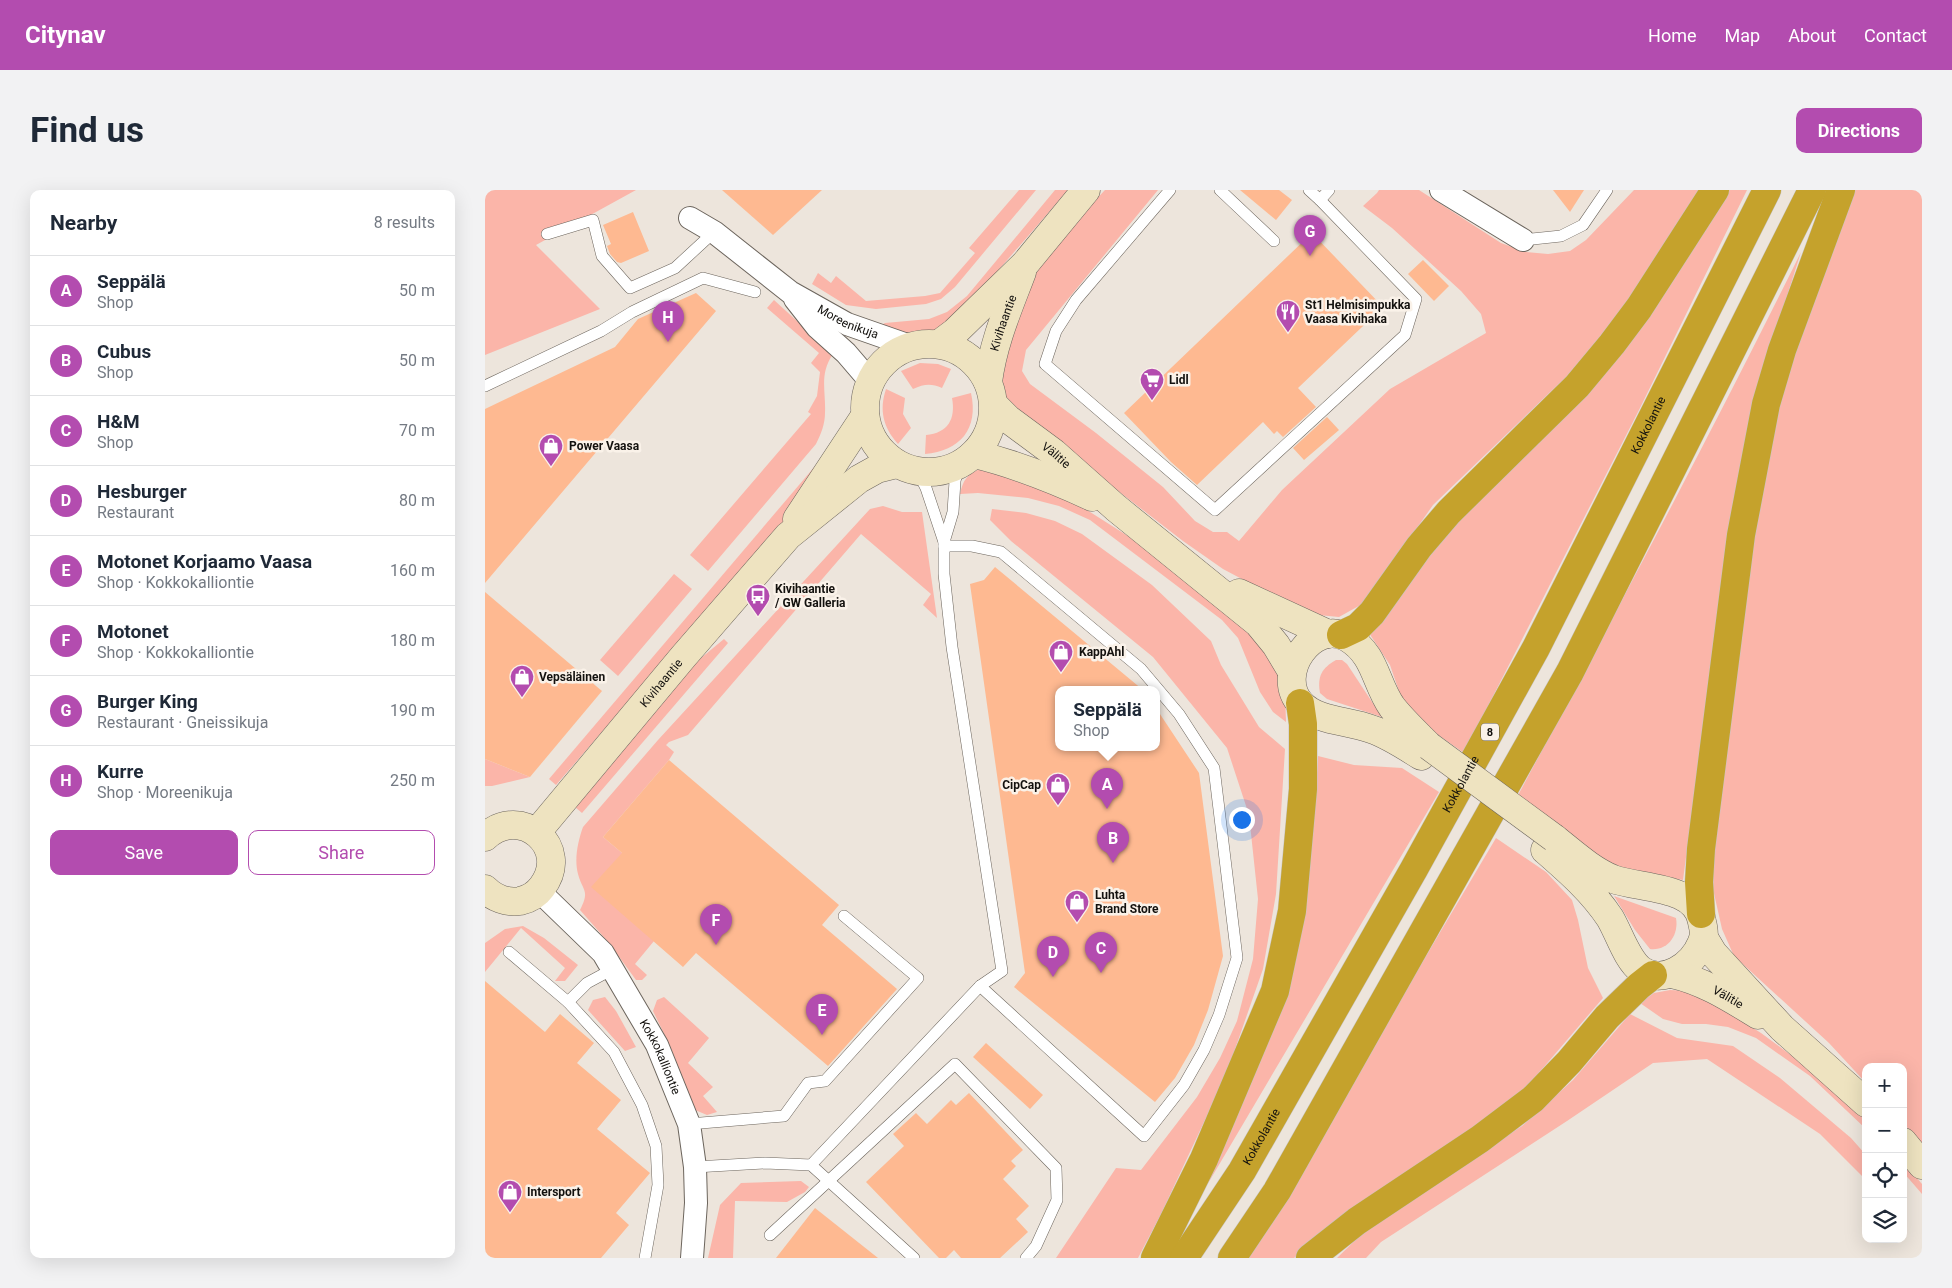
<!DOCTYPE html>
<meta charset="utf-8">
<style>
body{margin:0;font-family:Roboto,sans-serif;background:#f2f2f3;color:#1f2937}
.controls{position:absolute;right:15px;bottom:15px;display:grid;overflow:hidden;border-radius:10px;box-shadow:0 5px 20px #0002}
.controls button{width:45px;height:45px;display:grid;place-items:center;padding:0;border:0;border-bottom:1px solid #e0e1e3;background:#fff;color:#1f2937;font:25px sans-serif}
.you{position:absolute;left:756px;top:629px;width:18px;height:18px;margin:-12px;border:4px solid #fff;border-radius:50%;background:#1a73e8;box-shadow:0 0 0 8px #1a73e833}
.badge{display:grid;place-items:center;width:32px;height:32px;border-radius:50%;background:#b34caf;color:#fff;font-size:16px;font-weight:700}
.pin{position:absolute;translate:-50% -41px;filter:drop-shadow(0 1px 2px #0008)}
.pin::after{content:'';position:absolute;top:26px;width:18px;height:15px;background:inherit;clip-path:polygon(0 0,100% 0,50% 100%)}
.popup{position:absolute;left:570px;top:496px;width:105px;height:65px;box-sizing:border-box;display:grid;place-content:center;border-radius:10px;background:#fff;filter:drop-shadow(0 1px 4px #0005);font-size:16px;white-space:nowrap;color:#747a83}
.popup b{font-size:19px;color:#1f2937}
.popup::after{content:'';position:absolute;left:50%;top:100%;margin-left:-10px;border:10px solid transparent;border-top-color:#fff}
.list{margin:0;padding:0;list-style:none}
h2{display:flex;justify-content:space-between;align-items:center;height:65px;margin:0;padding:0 20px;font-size:21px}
h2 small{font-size:16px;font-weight:400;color:#747a83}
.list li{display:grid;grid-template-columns:32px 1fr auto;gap:15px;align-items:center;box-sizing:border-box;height:70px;padding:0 20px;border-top:1px solid #e0e1e3}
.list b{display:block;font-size:19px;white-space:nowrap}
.list p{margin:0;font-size:16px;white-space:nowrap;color:#747a83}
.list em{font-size:16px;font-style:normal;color:#747a83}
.actions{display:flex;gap:10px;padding:15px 20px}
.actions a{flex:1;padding:11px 0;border:1px solid #b34caf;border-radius:10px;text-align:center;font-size:18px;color:#b34caf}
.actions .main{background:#b34caf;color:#fff}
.icon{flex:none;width:28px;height:28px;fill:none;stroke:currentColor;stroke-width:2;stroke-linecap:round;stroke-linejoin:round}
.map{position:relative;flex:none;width:1437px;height:1068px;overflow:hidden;border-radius:10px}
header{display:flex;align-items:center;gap:30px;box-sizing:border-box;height:70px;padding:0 25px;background:#b34caf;color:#fff}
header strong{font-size:24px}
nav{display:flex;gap:28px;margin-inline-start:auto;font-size:18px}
.intro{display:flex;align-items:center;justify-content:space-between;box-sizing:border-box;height:120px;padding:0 30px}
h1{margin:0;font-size:35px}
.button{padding:12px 22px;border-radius:10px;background:#b34caf;color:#fff;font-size:18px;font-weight:700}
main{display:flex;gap:30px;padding:0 30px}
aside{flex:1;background:#fff;border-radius:10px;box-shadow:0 5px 20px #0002}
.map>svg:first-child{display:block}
</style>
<header>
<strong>Citynav</strong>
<nav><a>Home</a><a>Map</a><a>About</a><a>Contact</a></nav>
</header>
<div class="intro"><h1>Find us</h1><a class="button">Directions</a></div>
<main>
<aside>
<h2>Nearby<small>8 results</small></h2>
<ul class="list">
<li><span class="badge">A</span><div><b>Seppälä</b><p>Shop</p></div><em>50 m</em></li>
<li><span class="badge">B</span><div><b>Cubus</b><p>Shop</p></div><em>50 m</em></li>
<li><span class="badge">C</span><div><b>H&amp;M</b><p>Shop</p></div><em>70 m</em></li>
<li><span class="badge">D</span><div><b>Hesburger</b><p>Restaurant</p></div><em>80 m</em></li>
<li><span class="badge">E</span><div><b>Motonet Korjaamo Vaasa</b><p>Shop · Kokkokalliontie</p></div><em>160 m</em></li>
<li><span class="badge">F</span><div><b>Motonet</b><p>Shop · Kokkokalliontie</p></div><em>180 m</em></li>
<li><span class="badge">G</span><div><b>Burger King</b><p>Restaurant · Gneissikuja</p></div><em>190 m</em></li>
<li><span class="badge">H</span><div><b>Kurre</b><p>Shop · Moreenikuja</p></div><em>250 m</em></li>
</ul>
<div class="actions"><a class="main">Save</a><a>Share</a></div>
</aside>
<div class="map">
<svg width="1437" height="1068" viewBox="0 0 1437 1068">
<rect width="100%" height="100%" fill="#ede5dc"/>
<g fill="#fbb5a9">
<path d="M0,0H151L51,55L115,119L0,165Z"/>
<path d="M534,0H551L470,97L456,109L441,114L391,119L361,115L327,94L333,83L346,93L351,86L381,111L440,106L455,103L490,63L484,58Z"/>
<path d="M570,0H583L471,129C444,152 424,144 392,138L400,133L444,129L462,122L482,106Z"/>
<path d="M620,0H673L541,160L537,181L545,194L611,243L678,297L710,331L728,342H742L754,351L797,300L905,199L1001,143L996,124L976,101L907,38L878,16L892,3L894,0H934L1016,53L1041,62L1063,64L1085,61L1101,50L1149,0H1216L1160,93L1083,185L948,315L879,413L854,427L823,424L738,379L698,351L545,233L519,206L516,198L514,185L550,82L589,33Z"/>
<path d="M1237,0H1262L1154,220L979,563L949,542L917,510L905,475L884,443L973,327Z"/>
<path d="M1368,0H1437V953L1418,933V877H1381V893L1344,853L1249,766L1237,739L1228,699L1229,647L1269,328L1298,197Z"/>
<path d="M1316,62L1277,185L1238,386L1198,690L1141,680L1090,656L1032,607C1129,426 1225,246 1316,62Z"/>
<path d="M289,110L348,164C334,184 341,201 340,223C340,234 336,244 331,254L223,381L205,365L326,224L323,222L332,206L335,182L326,173L334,163L282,118Z"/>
<path d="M435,173L453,174L466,179L457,198C446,193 439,194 428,199L416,181Z"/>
<path d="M401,199L420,208L418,224L426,238L413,254C398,237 394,220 401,199Z"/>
<path d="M486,203C494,239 475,261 440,264L441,245C463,243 471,229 467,208Z"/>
<path d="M331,275L337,279L296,335L71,595L64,589Z"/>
<path d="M495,279L561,294L646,348L779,451L800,501L801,532L788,522L775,502L753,448L737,430L605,330L574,316L543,308L493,303L475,304C478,290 482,284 495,279Z"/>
<path d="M398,316L417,322H437L452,428L438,415L446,404L376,344L203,545L184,552L181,555L189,562L184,570L118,647L137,663L169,751L150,774L162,785L157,790H151L124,753L95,720C105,700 98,702 93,684C89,669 93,651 98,637L173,550L385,319Z"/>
<path d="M507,319L541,323L570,331L597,344L667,395L726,451L736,475L774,537L800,559L791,704L778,779L741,885L676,1024L653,1068H571L631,978L656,980L712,907L735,868L752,831L768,769L773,709L764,625L742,558L668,467L526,351L505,330Z"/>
<path d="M189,384L207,399L133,486L115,470Z"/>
<path d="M239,449L243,453L97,623L90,617L204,478Z"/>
<path d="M851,470H857L862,474L897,527L842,509L835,503C832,486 837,478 851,470Z"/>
<path d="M833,566L869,575L917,578L954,602L725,990L700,1027L739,941L831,600Z"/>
<path d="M0,569L45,587L7,596H0Z"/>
<path d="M1011,648L1061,682L1087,710L1093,730L1103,778L1118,808L1040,899L972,949L884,1008L809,1068H762Z"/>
<path d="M1129,706L1191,728C1194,745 1183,761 1165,759L1150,740Z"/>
<path d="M38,736L59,748L93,775L80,791H70L80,778L36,738L0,782V753L20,739Z"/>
<path d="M1185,800L1203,801L1226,812L1276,843L1330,883L1381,930V939L1325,886L1271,848L1243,837L1221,834H1197L1178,829L1155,813L1169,803Z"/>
<path d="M120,807L131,821L151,857L140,861L103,820L108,810Z"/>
<path d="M179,807L224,848L203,873L228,897L218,906L232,922L222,925L210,920L185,856L168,821L172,810Z"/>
<path d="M1145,824L1192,848L1248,856L1295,888L1366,948L1381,965V990L1335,944L1222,869L1168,873L1082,931L896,1052L881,1068H852L892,1029L1037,936L1088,890Z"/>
<path d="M1418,972L1437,994V1004L1418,982Z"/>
<path d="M316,991L324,997L320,1002L302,1012L250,1011L248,1068H223L235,1015L256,993Z"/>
</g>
<g fill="#feb991">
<path d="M237,0H337L288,45Z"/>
<path d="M755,0H794L807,10L791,30Z"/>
<path d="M1068,0H1099L1085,22Z"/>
<path d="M148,22L164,61L136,73L132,72L125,64L122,56L126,54L118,35Z"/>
<path d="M827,43L898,117L813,198L831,217L798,247L792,241L789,244L778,232L712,295L686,272L639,223Z"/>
<path d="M938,70L964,96L949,111L923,84Z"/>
<path d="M211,103L231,121L0,393V219L130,157L153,129Z"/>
<path d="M842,227L854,240L819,270L808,258Z"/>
<path d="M510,377L658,500H573V558H671V518L714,583L738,766L723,820L709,855L690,888L670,912L529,797L540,783L485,394L499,390Z"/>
<path d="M0,402L117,501L45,587L0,569Z"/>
<path d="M184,570L354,715L337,735L412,799L343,876L211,763L198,777L106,697L137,663L118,647Z"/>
<path d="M0,791L60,842L75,824L109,853L92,873L136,910L112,939L165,983L131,1023L144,1035L116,1068H0Z"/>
<path d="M501,853L558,905L545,919L488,867Z"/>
<path d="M484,903L538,960L526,971L531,976L518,989L544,1016L531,1029L543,1042L515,1068H476L469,1060L461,1068H454L381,992L419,956L408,944L431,923L442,934L466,910L471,915Z"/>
<path d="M330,1018L393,1068H291Z"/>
</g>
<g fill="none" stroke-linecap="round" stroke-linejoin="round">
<defs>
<g id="lane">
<path d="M685,0L591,110L571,141L560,174L730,320L920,145L931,109L835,10"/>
<path d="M735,0L789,51"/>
<path d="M824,0L835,10L844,0"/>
<path d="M62,44L108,30L117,66L145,98L190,78L229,42"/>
<path d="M1038,50L1076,46L1098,35L1122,0"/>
<path d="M0,196L116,141L147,122L218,88L270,102"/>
<path d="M433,282L441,298L459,352"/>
<path d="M459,356H487L516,362L656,479L694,524L729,578L752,768L734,825L719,860L699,895L659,946L495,796"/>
<path d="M24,762L83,812L129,862L157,915L171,956L173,995L160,1068"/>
<path d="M83,812L102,793L128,779"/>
<path d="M204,934L299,926L323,893L340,891L433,788L359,726"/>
<path d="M326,975L495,796L517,781L467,457L459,384V352L468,322L470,291L474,275"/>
<path d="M210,977L280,973L326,975L429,1068"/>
<path d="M285,1045L470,874L571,978L572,1010L551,1056L541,1068"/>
</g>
<g id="street">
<path d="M956,0L1038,50"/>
<path id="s1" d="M205,28L229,42L305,102L362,134L425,156"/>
<path d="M310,109L332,137L361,163L385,191"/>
<path id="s2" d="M54,701L118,763L172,855L204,934L210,977L211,1013L207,1068"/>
</g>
<g id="secondary">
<circle cx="444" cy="218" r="64"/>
<path d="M454,154L470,142L540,74L601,0"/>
<path id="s3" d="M503,192C508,153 523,119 537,82"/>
<path id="s4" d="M509,215L523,229L569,263L631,318L773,433L791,455L806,480"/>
<path d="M489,264C531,274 568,289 607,307"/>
<path d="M312,329L380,226"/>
<path d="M754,403L843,444"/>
<path d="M936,566C920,556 904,545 886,539C863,530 833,532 816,514C788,484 829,427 863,448C891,465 890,493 907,517C918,531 931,543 944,556"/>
<path id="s5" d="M52,642L198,467L303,346L374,289L392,279L412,274"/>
<path d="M0,647C36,613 87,658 57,697C52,704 44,709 35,711C22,713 9,708 0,699"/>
<path d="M1060,660C1084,681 1107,701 1125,728C1134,743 1142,770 1156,780C1178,796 1208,775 1216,754C1220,746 1219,740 1217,732C1212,695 1155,699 1128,689C1106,680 1087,662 1069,648"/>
<path d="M1219,748L1228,763L1297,838L1381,913"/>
<path id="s6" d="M1187,784C1219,791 1245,808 1273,825"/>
<path d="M1418,952L1437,975"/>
</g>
<g id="highway">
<path d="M856,445L873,437L887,423L934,357L964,322L1092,196L1127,154L1154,118L1230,0"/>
<path d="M1216,724L1214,692L1216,659L1256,345L1281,214L1297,160L1356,0"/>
<path d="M670,1068L719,969L790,801L807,721L818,599V534L815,513"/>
<path id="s7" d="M699,1068L757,981L929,679L1051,458L1282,0"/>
<path d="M747,1068L792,1001L1085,482L1327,0"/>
<path d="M825,1068L872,1031L995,949L1048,909L1084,872L1122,827L1154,796L1168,785"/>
</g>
</defs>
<use href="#lane" stroke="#6c655d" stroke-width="12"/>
<use href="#street" stroke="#6c655d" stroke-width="24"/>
<use href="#secondary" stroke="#6c655d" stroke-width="29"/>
<use href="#highway" stroke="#c6c6c5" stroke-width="29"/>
<use href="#lane" stroke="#fff" stroke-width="11"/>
<use href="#street" stroke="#fff" stroke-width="22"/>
<use href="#secondary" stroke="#eee3c0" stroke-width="28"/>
<use href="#highway" stroke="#c5a22c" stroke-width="28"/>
<defs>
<path id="secondary-bridge" d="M944,556L1069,648"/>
</defs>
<use href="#secondary-bridge" stroke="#6c655d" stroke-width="29" stroke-linecap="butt"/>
<use href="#secondary-bridge" stroke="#eee3c0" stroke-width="28"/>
</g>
<defs>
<symbol id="restaurant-pin" viewBox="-11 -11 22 30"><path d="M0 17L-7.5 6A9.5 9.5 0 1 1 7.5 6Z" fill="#b34caf" stroke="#faf2e9"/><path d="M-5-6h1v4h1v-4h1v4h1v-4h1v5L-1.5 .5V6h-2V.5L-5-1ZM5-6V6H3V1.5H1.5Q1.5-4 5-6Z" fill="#fff"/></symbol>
<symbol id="supermarket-pin" viewBox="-11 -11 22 30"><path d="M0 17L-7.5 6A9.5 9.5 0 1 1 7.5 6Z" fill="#b34caf" stroke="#faf2e9"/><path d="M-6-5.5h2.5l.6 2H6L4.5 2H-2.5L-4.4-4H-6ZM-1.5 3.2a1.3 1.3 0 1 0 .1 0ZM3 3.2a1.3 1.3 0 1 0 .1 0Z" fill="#fff"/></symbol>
<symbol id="shop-pin" viewBox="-11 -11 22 30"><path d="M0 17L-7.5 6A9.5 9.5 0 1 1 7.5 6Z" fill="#b34caf" stroke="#faf2e9"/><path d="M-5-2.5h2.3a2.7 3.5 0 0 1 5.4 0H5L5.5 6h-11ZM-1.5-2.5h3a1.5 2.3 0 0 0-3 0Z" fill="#fff"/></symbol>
<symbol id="bus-pin" viewBox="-11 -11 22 30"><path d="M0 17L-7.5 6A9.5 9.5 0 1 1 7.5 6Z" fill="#b34caf" stroke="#faf2e9"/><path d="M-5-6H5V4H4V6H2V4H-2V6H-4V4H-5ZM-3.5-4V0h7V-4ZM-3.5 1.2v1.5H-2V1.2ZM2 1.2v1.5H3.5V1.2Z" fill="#fff"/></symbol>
</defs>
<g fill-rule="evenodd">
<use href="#restaurant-pin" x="789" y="108" width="28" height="38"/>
<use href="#supermarket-pin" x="653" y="176" width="28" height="38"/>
<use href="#shop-pin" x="52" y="242" width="28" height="38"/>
<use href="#bus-pin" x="259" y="392" width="28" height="38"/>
<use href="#shop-pin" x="562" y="448" width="28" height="38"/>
<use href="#shop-pin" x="23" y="473" width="28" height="38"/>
<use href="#shop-pin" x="559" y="581" width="28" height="38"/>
<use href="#shop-pin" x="578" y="698" width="28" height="38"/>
<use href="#shop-pin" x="11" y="988" width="28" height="38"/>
</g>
<g text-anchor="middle" stroke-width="5" stroke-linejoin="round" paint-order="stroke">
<rect fill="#faf2e9" stroke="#585450" stroke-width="1" x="996" y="533.5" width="18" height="17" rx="4"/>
<g font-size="11" font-weight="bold" fill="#13110e">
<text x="1005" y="546">8</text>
</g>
<g font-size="12" font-weight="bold" fill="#13110e" stroke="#faf2e9" text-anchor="start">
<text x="820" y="119">St1 Helmisimpukka<tspan x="820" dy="14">Vaasa Kivihaka</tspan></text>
<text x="684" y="194">Lidl</text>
<text x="84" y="260">Power Vaasa</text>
<text x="290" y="403">Kivihaantie<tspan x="290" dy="14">/ GW Galleria</tspan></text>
<text x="594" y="466">KappAhl</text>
<text x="54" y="491">Vepsäläinen</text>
<text x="556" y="599" text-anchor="end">CipCap</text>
<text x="610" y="709">Luhta<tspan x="610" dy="14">Brand Store</tspan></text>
<text x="42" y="1006">Intersport</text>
</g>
<g font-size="12" fill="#13110e" stroke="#faf2e9">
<text dy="4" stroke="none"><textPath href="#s1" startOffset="190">Moreenikuja</textPath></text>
<text dy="4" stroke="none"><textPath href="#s3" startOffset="61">Kivihaantie</textPath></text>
<text dy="4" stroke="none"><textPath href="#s7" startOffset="954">Kokkolantie</textPath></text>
<text dy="4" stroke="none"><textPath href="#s4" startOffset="80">Välitie</textPath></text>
<text dy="4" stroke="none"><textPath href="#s5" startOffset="194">Kivihaantie</textPath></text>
<text dy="4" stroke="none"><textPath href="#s7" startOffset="549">Kokkolantie</textPath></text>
<text dy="4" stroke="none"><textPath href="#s6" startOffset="61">Välitie</textPath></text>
<text dy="4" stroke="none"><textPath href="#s2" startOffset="208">Kokkokalliontie</textPath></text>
<text dy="4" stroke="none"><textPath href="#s7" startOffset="144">Kokkolantie</textPath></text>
</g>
</g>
</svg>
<div class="controls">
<button>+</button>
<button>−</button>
<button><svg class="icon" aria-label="locate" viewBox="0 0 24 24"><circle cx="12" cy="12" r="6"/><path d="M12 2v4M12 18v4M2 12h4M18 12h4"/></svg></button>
<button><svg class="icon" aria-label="layers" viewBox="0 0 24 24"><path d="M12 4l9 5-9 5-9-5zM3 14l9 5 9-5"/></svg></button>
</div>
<div class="you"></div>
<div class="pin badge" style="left:622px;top:619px">A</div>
<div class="popup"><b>Seppälä</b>Shop</div>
<div class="pin badge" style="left:628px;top:673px">B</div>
<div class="pin badge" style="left:616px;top:783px">C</div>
<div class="pin badge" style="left:568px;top:787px">D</div>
<div class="pin badge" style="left:337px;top:845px">E</div>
<div class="pin badge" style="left:231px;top:755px">F</div>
<div class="pin badge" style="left:825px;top:66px">G</div>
<div class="pin badge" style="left:183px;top:152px">H</div>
</div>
</main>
